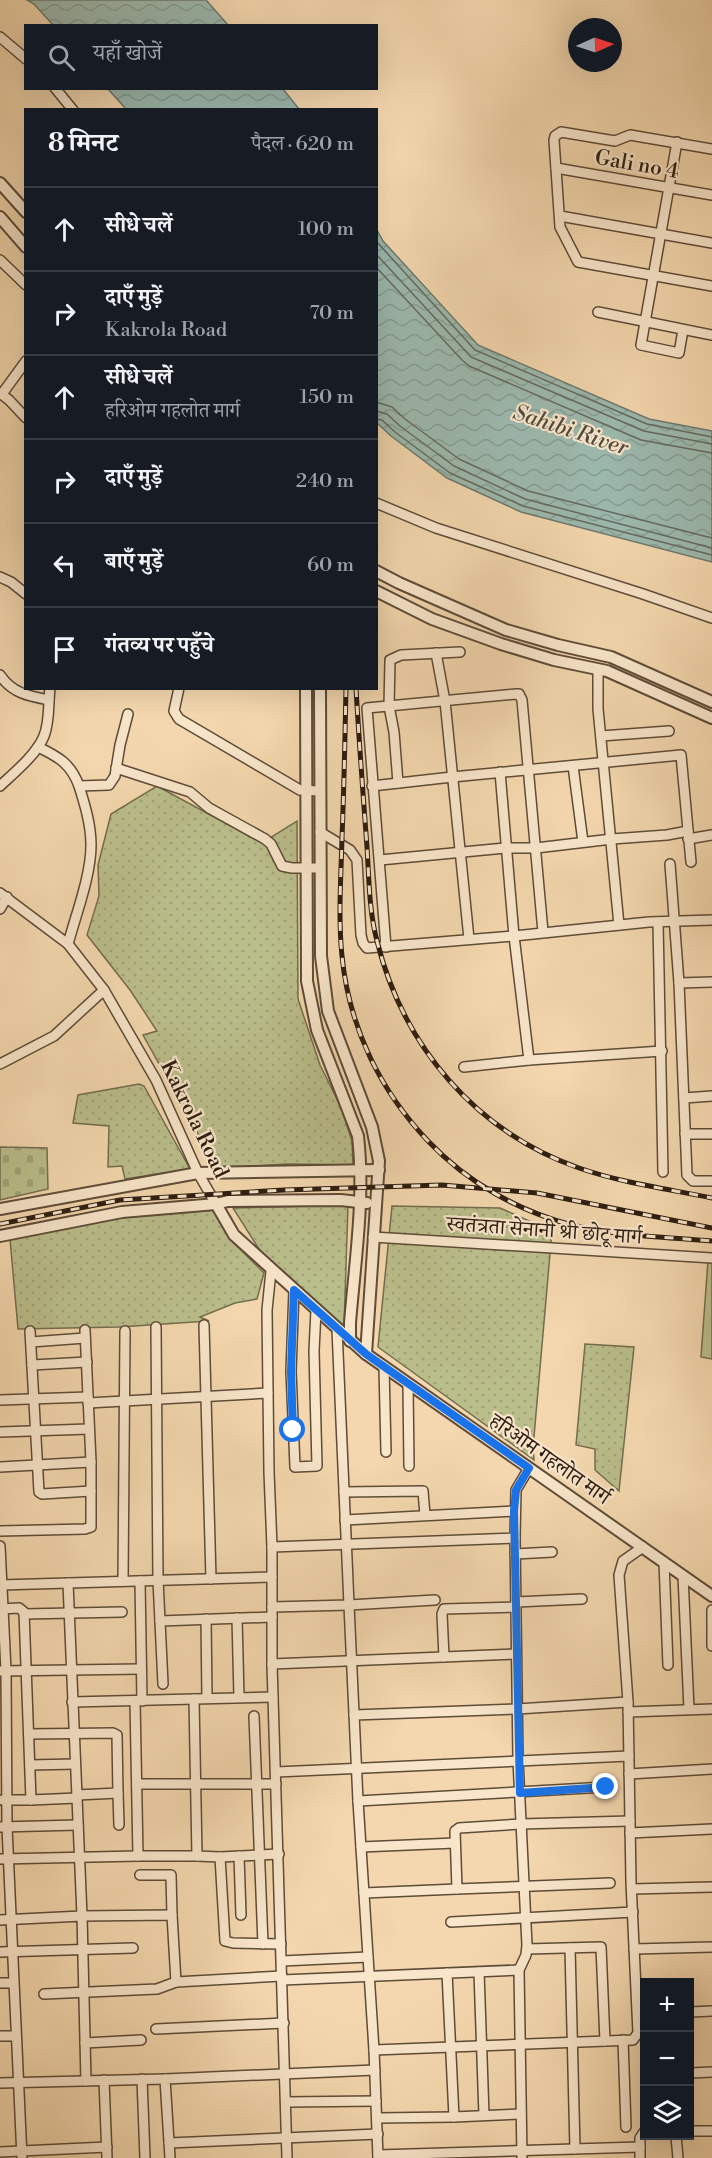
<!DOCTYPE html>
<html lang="hi">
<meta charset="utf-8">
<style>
body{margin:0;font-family:"Libre Bodoni","Noto Serif Devanagari",serif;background:#20242c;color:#f1f3f6}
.controls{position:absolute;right:18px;bottom:18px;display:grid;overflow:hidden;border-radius:0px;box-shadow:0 6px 24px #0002}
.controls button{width:54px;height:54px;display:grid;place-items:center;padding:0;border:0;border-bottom:2px solid #363941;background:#171b24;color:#f1f3f6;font:30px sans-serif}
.compass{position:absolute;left:568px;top:18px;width:54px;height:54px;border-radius:50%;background:#171b24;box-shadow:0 6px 24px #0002;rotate:87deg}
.stop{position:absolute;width:18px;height:18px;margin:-14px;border:4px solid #1a73e8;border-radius:50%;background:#fff}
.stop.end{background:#1a73e8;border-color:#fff;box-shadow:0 2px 6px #0008}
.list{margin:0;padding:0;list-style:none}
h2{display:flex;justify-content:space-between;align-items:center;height:78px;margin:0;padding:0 24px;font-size:26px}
h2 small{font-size:20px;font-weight:400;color:#9ea1a6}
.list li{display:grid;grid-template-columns:39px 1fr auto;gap:18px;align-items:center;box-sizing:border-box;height:84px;padding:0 24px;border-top:2px solid #363941}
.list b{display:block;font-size:22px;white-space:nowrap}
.list p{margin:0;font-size:20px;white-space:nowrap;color:#9ea1a6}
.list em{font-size:20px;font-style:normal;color:#9ea1a6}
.icon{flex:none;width:33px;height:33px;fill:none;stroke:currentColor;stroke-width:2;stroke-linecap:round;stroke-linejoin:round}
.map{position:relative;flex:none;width:712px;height:2158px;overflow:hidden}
.search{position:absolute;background:#171b24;box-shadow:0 6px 24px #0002;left:24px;top:24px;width:354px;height:66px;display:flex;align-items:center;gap:15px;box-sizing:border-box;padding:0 21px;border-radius:0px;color:#9ea1a6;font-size:22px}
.panel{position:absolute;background:#171b24;box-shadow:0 6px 24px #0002;left:24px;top:108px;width:354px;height:582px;border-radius:0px}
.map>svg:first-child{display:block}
</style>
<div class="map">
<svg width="712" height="2158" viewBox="0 0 712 2158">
<defs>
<pattern id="cemetery-stones" width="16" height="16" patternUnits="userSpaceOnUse" patternTransform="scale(1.5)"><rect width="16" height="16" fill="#babe8b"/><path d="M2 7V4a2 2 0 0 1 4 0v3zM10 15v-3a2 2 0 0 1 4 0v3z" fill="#a0a377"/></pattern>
<pattern id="park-dots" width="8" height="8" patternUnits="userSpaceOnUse" patternTransform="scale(1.5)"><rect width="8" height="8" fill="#babe8b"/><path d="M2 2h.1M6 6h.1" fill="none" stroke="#a0a377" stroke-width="1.8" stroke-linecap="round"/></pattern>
<pattern id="water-waves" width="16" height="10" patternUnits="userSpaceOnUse" patternTransform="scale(1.5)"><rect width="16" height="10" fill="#9cb9ae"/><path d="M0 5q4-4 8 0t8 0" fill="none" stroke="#879e95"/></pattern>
</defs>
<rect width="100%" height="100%" fill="#f4d7ae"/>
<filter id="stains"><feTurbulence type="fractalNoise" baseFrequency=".00333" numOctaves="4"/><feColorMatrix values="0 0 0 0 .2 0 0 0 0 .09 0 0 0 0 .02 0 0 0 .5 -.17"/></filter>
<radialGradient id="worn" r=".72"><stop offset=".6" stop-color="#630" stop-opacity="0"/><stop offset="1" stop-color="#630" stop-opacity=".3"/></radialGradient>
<path fill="#babe8b" stroke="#736d4e" stroke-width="1.5" d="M708,1260H712V1359L701,1357Z"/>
<path fill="url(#cemetery-stones)" stroke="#736d4e" stroke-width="1.5" d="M0,1147L47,1148L48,1189L0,1200Z"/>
<g fill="url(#park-dots)" stroke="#736d4e" stroke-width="1.5">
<path d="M157,786L262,843L297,821L298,999L320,1065L341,1107L352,1141L353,1165L287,1164L217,1168L143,1035L157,1031L130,990L87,935L99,896L98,865L111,814Z"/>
<path d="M139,1084L144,1086L190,1169L125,1179L122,1166L108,1167L109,1126L73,1123L78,1095Z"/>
<path d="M348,1205L344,1328L264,1257L233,1208Z"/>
<path d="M392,1206L500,1208L552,1231L533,1448L534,1460L378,1347Z"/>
<path d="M212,1208L234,1243L264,1273L257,1299L235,1303L200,1317L209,1321L119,1327L18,1329L10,1239L131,1215Z"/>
<path d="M585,1344L634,1347L619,1491L595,1470V1449L576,1445Z"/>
</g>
<g fill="url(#water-waves)" stroke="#6f7a6f" stroke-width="1.5">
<path d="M27,0H206L228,25H53L34,4Z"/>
<path d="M108,89H283L299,109H126Z"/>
<path d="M377,230L383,241L478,345L649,419L712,431V562L521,512L447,478L391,436L377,423Z"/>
</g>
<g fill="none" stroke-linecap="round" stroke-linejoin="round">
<g stroke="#646a5f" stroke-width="1.5">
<path d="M376,241L475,350L647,424L712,437"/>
<path d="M376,254L471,357L644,431L712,444"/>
<path d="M376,267L462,360L469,366L641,440L712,453"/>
<path d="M376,402L392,407L405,419L459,459L528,491L712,538"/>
<path d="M376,411L387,414L400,426L454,466L525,499L712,548"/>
<path d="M376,419L382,420L395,432L450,473L523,506L712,555"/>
</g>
<defs>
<g id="minor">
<path d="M0,37L26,59"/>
<path d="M55,88L73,110"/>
<path d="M677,142L641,345L679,353L683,330"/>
<path d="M712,149L630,135L615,141L561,132L555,136L554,140L560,227L578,262L712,286"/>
<path d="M556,168L712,195"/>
<path d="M560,216L712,243"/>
<path d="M0,260L26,285"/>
<path d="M598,312L712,335"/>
<path d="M0,393L9,400L26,418"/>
<path d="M2,394L26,361"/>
<path d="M376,503L436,528L643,594L712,618"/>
<path d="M0,577L11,582L26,594"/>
<path d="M436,653L445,701L469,939"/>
<path d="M598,669V709L619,925"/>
<path d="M0,675C12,693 28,696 49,700"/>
<path d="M179,688L174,711L179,719L300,790L320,791"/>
<path d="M601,736L669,731"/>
<path d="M38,747C59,757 71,764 79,786L109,785L115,776L120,745L128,714"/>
<path d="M573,766L583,842"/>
<path d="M116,768L190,792L209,808L265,839L271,844L282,866L292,868H320"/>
<path d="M500,772L514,936L529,1060"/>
<path d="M398,783L394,732L389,706L390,660L401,655L460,652"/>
<path d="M0,786C14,773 37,754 44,736C50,721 48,704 50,688"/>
<path d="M372,786L452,777L681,755L691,862"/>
<path d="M320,832L350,850L357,860L361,935L363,943L367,948L514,936L649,922L712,920"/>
<path d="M688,839L712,835"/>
<path d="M380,860L505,848H536L612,839L667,835L688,831"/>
<path d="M670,864L679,983L687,1175L693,1181H712"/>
<path d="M0,893L68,944L104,990L156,1080L198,1173L216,1204"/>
<path d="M0,909L7,897"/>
<path d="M658,922L663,1172"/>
<path d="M68,944C76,914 91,876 91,845C91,825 85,805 79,786"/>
<path d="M386,947L367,708L516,694H519L522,700L543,932"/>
<path d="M679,983L712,982"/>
<path d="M0,1064L54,1036L104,990"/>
<path d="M464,1067L529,1060L662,1051"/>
<path d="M684,1098L712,1096"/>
<path d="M685,1134H712"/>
<path d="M373,1237L712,1258"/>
<path d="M271,1271L267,1310L269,1472L272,1547V1664L287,2158"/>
<path d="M294,1290L291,1371L295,1467L317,1466L314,1351L316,1310"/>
<path d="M204,1325L211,1579"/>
<path d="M156,1327L158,1580L163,1684"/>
<path d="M30,1331L39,1492L42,1494L91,1491"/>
<path d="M31,1342L85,1338"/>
<path d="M32,1365L87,1362"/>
<path d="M384,1367L386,1452"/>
<path d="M408,1386L409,1466"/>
<path d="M0,1400L88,1397"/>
<path d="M88,1403L268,1393"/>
<path d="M0,1432L89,1429"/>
<path d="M0,1467L91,1462"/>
<path d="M344,1492L423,1491L425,1515"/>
<path d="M345,1520L515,1511"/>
<path d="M0,1531L85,1529L91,1527V1462L85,1330"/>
<path d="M515,1538L518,1760L527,1945L526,1955L519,1970L522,2158"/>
<path d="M0,1546L6,1671L7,1827L22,2158"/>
<path d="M272,1547L515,1538L516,1490L529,1468"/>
<path d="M515,1554L552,1552"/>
<path d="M664,1562L668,1665"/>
<path d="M683,1576L689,1709"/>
<path d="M123,1581L125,1331"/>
<path d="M140,1581L142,1701"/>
<path d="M68,1583L82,1916L172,1915L176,1982L282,1976"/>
<path d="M0,1585L272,1577"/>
<path d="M516,1602L582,1599"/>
<path d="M272,1607L349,1605L337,1329"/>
<path d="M0,1609L19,1608L24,1612L31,1800H2"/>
<path d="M712,1610V1646"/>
<path d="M24,1614L122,1612"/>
<path d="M237,1618L239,1697"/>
<path d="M206,1619L207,1698"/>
<path d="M160,1621L272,1617"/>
<path d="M444,1657L442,1614L444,1609L515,1607"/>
<path d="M272,1664L516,1654"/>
<path d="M0,1671L141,1669"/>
<path d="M194,1699L197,1856L220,1857L279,1854"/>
<path d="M135,1701L138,1856H197"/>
<path d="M72,1702L273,1697"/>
<path d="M628,1712L712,1709"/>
<path d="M354,1715L517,1709L628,1702"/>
<path d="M254,1716L263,1944"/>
<path d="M29,1734L113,1733L117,1735L118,1793L77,1795"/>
<path d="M30,1765L75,1764"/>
<path d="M276,1772L629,1756"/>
<path d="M629,1774L712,1769"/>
<path d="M137,1784H276"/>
<path d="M118,1793L119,1825"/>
<path d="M31,1800L77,1798"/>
<path d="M358,1801L606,1787"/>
<path d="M0,1827L78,1825"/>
<path d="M630,1833L712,1829"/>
<path d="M361,1847L455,1843"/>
<path d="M239,1856L241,1915"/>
<path d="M220,1857L225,1941L233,1943L281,1944"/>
<path d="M0,1859L138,1856"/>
<path d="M140,1875H171L172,1915"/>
<path d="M610,1883L457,1889L455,1831L459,1828L521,1824L630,1821"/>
<path d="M632,1889L712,1887"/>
<path d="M364,1893L457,1889"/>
<path d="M0,1920L82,1916L86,2081"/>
<path d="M451,1922L633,1912"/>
<path d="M570,1948L575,2149"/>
<path d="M527,1949L601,1947L605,2041"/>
<path d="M634,1949L712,1947"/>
<path d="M0,1952L133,1948"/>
<path d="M282,1961L368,1957"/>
<path d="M479,1972L484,2115"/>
<path d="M447,1973L454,2117L521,2114"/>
<path d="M282,1980L519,1970"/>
<path d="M0,1983H13"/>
<path d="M44,1994L157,1989L176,1982"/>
<path d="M690,2012L712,2011"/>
<path d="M156,2029L284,2023"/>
<path d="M0,2036H15"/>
<path d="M623,2040L626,2127"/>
<path d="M85,2043L141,2040"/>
<path d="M374,2050L633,2040L638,2033L631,1882L628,1702L619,1575L623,1561L643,1547"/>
<path d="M690,2073L712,2072"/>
<path d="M142,2079L145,2158"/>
<path d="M104,2080L107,2158"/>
<path d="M0,2083L165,2079"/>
<path d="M286,2102L376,2101"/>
<path d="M377,2118L454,2117"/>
<path d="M690,2131H712"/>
<path d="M676,2136L678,2158"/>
<path d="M169,2143L378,2134"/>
<path d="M0,2152L107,2147"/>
<path d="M378,2155L640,2147"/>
<path d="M170,2158L165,2079L375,2070"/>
<path d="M378,2158L374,2050L358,1801L349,1605L435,1600"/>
<path d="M640,2158V2138L644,2132"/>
</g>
<g id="tertiary">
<path d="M0,183L26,212"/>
<path d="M0,217L26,247"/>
<path d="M376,571L399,583L506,630L558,645L611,657L712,702"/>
<path d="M376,591L432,619L501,644L554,660L607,671L712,718"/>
<path d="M306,688L307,981L317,1030L358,1136C365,1198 355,1261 350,1323V1341"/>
<path d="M320,688L321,956L328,1011L372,1127L379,1161L366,1354"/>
<path d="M216,1204L234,1235L366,1354L712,1596"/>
<path d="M0,1209L198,1173L379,1170"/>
<path d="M0,1236L122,1212L216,1204L228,1201L341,1200L367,1203"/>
</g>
</defs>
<use href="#minor" stroke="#5e4b38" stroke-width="12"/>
<use href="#tertiary" stroke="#5e4b38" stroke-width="14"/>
<use href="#minor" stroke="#f8e5ca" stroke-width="9"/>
<use href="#tertiary" stroke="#f8e5ca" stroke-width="10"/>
<defs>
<g id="rail">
<path d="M346,688C345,738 344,788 342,838C341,878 338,917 342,956C349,1027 380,1091 429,1142C467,1182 518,1211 572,1225C617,1236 666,1237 712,1241"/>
<path d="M356,688C359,741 363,794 367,847C369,878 369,911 377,941C403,1046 476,1132 579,1168C622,1183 668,1189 712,1198"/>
<path d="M0,1224L120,1200L284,1190L442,1185L537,1193L712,1228"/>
</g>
</defs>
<use href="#rail" stroke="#2c1c10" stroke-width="5"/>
<use href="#rail" stroke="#f8e5ca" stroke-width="3" stroke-dasharray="9" stroke-linecap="butt"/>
</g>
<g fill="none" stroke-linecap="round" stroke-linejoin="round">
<path stroke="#1a73e8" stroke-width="8" d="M293,1430L291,1371L294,1290L366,1354L529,1468L516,1490L514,1511L520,1793L606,1787"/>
</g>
<g text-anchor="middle" stroke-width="4.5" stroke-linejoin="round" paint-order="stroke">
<g font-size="21" fill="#2c1c10" stroke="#f8e5ca">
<text transform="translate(637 164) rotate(10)" y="7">Gali no 4</text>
<text transform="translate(195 1119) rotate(64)" y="7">Kakrola Road</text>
<text transform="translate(544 1230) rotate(4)" y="7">स्वतंत्रता सेनानी श्री छोटू मार्ग</text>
<text transform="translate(550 1459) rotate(35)" y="7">हरिओम गहलोत मार्ग</text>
</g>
<g font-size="22" font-style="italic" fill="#4e4b3f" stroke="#f8e5ca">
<text transform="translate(571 429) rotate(18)" y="8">Sahibi River</text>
</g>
</g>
<rect width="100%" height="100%" filter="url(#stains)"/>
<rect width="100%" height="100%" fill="url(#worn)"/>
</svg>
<div class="controls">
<button>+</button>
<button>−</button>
<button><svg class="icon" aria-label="layers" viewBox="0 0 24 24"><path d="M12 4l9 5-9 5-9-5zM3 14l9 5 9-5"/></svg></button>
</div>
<svg class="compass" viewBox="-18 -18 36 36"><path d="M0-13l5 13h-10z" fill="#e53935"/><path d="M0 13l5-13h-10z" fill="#9ea1a6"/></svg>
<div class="stop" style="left:293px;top:1430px"></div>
<div class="stop end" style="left:606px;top:1787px"></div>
<div class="search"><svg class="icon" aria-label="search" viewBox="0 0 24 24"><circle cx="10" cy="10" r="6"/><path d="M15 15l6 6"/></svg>यहाँ खोजें</div>
<section class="panel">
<h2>8 मिनट<small>पैदल · 620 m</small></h2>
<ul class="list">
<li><svg class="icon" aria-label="ahead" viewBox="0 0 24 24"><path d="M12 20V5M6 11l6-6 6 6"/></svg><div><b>सीधे चलें</b></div><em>100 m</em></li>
<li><svg class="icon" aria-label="right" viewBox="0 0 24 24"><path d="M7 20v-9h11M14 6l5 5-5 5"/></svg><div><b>दाएँ मुड़ें</b><p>Kakrola Road</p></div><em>70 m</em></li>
<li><svg class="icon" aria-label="ahead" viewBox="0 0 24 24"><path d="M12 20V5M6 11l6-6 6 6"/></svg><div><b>सीधे चलें</b><p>हरिओम गहलोत मार्ग</p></div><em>150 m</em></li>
<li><svg class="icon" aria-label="right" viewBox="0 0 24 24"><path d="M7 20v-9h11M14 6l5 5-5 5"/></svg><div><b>दाएँ मुड़ें</b></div><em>240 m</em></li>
<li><svg class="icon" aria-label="left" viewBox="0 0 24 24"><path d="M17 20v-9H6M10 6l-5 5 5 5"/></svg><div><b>बाएँ मुड़ें</b></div><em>60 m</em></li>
<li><svg class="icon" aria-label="arrive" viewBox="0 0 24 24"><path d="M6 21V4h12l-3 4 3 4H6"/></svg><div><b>गंतव्य पर पहुँचे</b></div></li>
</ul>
</section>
</div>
